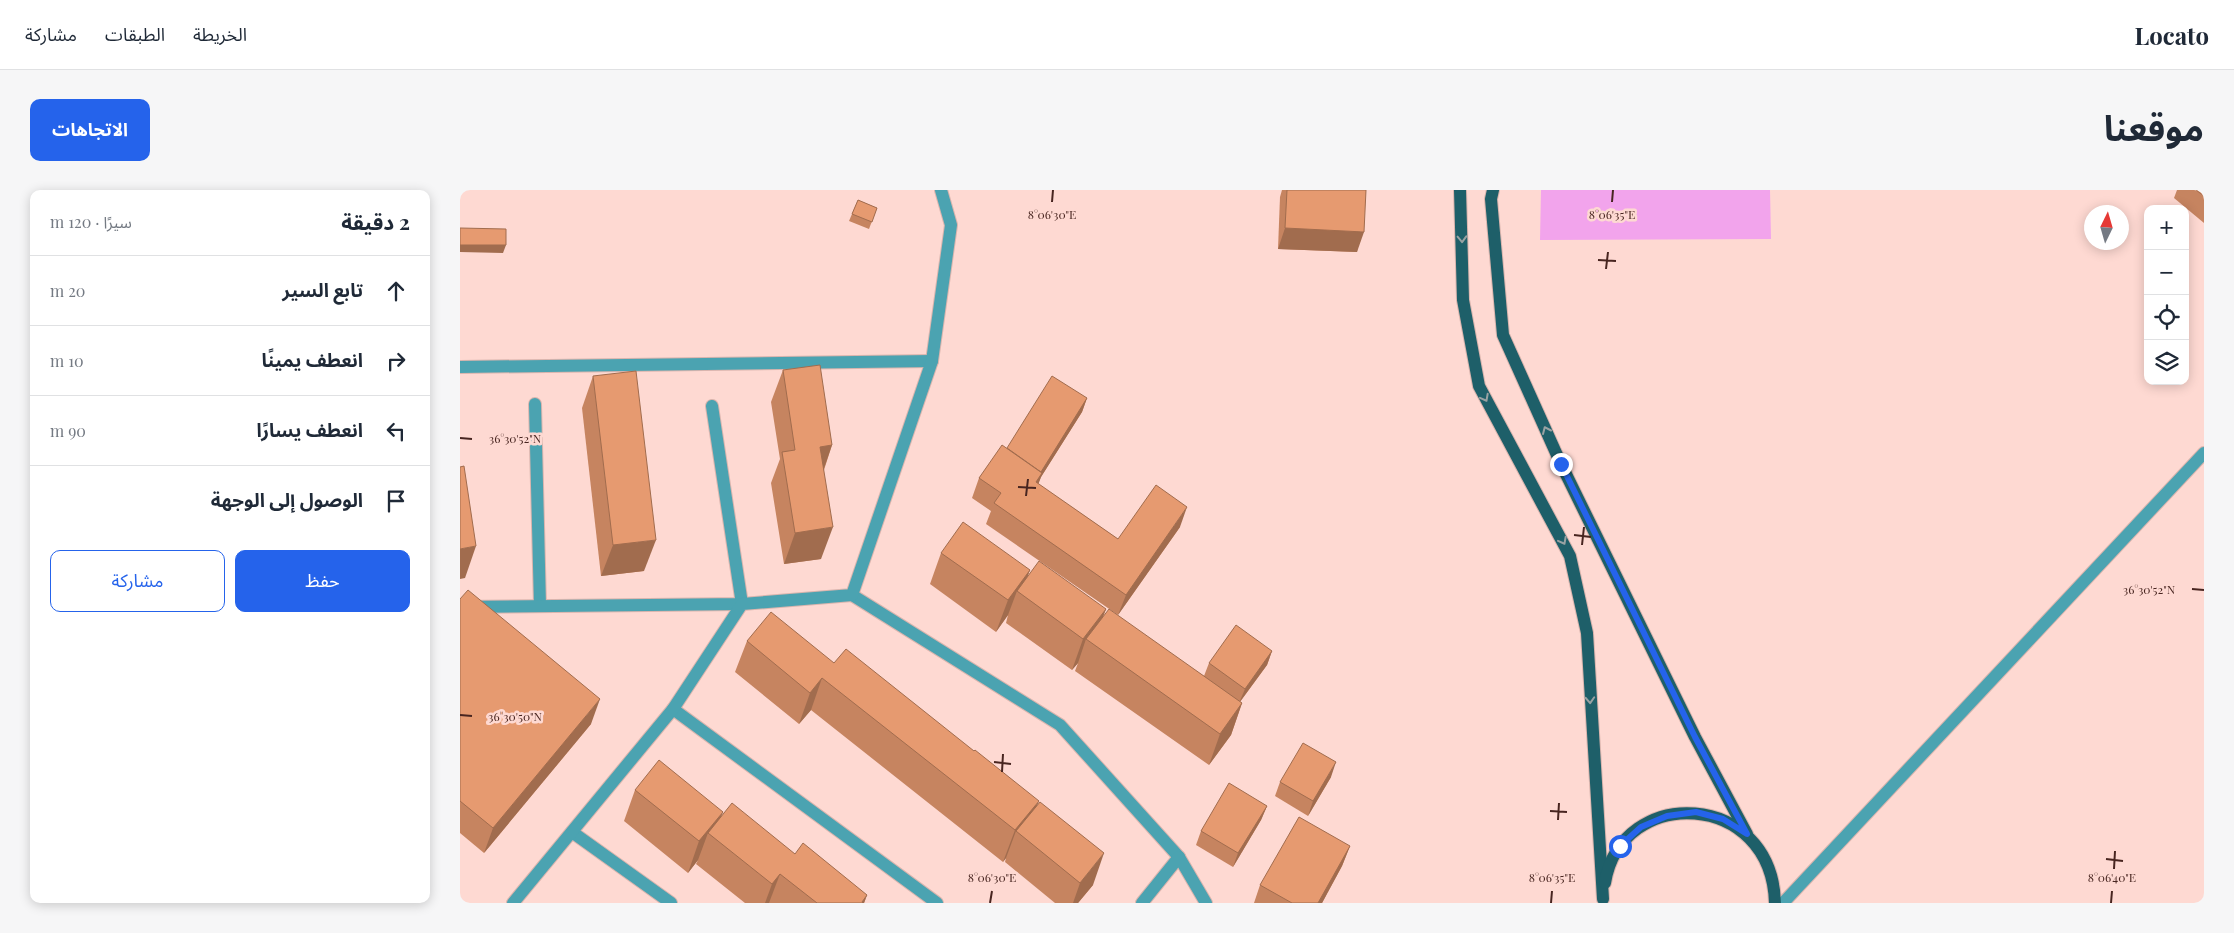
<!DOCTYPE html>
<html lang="ar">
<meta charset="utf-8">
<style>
body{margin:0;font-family:"Playfair Display","Noto Sans Arabic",serif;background:#f6f6f7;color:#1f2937;direction:rtl}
.controls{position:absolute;right:15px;top:15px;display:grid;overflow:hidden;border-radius:10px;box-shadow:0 2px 12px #0003}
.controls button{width:45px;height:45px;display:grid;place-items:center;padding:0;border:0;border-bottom:1px solid #e0e1e3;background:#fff;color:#1f2937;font:25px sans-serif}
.compass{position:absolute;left:1624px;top:15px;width:45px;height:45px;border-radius:50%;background:#fff;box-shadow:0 2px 12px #0003;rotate:5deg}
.stop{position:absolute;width:15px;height:15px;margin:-11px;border:4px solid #2563eb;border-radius:50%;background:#fff}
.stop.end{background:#2563eb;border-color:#fff;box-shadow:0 1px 5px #0008}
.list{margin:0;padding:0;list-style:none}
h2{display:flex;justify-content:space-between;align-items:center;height:65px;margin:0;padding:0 20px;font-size:21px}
h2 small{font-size:16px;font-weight:400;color:#747a83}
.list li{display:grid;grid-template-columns:32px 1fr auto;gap:15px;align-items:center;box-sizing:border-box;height:70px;padding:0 20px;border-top:1px solid #e0e1e3}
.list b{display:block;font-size:19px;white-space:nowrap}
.list em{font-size:16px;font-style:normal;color:#747a83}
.actions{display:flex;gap:10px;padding:15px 20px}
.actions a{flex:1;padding:11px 0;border:1px solid #2563eb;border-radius:10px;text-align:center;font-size:18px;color:#2563eb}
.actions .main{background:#2563eb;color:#fff}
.icon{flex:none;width:28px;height:28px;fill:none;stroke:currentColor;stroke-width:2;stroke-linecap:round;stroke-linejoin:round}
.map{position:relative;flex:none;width:1744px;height:713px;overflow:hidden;direction:ltr;border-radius:10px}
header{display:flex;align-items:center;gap:30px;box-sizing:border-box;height:70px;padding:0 25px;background:#fff;border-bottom:1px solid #e0e1e3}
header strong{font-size:24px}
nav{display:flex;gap:28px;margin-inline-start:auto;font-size:18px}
.intro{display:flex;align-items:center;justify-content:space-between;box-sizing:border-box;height:120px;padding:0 30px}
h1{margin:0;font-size:35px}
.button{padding:12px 22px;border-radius:10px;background:#2563eb;color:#fff;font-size:18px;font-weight:700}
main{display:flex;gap:30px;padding:0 30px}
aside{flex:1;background:#fff;border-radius:10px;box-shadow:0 2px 12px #0003}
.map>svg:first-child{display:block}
</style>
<header>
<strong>Locato</strong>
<nav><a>الخريطة</a><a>الطبقات</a><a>مشاركة</a></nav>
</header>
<div class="intro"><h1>موقعنا</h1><a class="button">الاتجاهات</a></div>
<main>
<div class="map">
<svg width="1744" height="713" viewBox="0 0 1744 713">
<rect width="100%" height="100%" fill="#fed9d2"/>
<path fill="#f2a4ec" d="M1081,0H1310L1311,49L1080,50Z"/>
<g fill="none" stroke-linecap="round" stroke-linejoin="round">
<defs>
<g id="minor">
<path d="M0,177L472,171"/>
<path d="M75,214L80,416"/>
<path d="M392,405L600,535L719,667L746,713"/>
<path d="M0,417L282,414L252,216"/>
<path d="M213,519L477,713"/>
<path d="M112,642L211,713"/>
<path d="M53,713L213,519L282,414L392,405L472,171L491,35L481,0"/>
<path d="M682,713L719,667"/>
<path d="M1323,713L1744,263"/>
</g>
<g id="major">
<path d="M1000,0L1003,110L1019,196L1110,366L1127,443L1143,709"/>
<path d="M1033,0L1031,9L1043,145L1101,274L1235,547L1287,644"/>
<path d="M1145,693C1161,594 1312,600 1315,713"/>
</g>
</defs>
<use href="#minor" stroke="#dab5ae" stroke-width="14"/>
<use href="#major" stroke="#dab5ae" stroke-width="14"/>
<use href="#minor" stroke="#4ba3b1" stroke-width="12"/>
<use href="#major" stroke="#1e5f69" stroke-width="12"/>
</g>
<g fill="#c68460">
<path d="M822,0H906L897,62L818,59L820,7Z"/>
<path d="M1717,0H1744V33L1714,8Z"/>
<path d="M398,10L417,18L409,39L389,31Z"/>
<path d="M323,180L372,255L364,280L361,369L324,374L311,293L320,269L311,212Z"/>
<path d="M133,186L184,381L141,386L122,218Z"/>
<path d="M627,208L622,222L581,287L578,294L658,349L720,337L658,425L526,334L531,321L512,308L519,288L547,258Z"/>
<path d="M481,363L570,380L567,387L646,419L643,427L744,486L749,473L812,461L807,475L780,512L782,513L771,545L749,575L615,481L618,473L612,480L546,433L548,425L536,442L470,394Z"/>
<path d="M0,409L131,534L24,663L0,643Z"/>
<path d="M287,451L374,473L577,616L633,695L618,713H595L545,672L546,668L543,672L351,520L339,534L275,482Z"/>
<path d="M871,587L848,626L815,606L820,592Z"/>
<path d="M175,600L262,626L335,664L407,705L404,713H285L236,674L238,670L228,683L164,631Z"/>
<path d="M807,616L801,630L773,677L736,655L741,641Z"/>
<path d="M890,656L882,676L862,713H794L800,695Z"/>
</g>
<g fill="#a16c4e">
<path d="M825,38L904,42L897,62L818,59Z"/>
<path d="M0,55H46L43,63L0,62Z"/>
<path d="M627,208L622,222L581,287L575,303L576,292L580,283Z"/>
<path d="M372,255L361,287L360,257Z"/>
<path d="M727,317L720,337L658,425L666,405Z"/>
<path d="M373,337L361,369L324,374L335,343Z"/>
<path d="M196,350L184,381L141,386L153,355Z"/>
<path d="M16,356L5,388L0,389V359Z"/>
<path d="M570,380L561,404L557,401L548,425L536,442L548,410Z"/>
<path d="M646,419L634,450L626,449L618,473L612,480L623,449Z"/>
<path d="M812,461L807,475L779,513L785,499Z"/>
<path d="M362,488L351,520L339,534L350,503Z"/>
<path d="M140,509L131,534L24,663L33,638Z"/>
<path d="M782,513L771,545L749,575L760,544Z"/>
<path d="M876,572L871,587L848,626L853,611Z"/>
<path d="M579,611L567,642L556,641L546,668L543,672L555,640Z"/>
<path d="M807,616L801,630L773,677L778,663Z"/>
<path d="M263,622L254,647L248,643L238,670L228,683L239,651Z"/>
<path d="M890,656L882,676L862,713H858Z"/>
<path d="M644,663L633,695L618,713H613L620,693Z"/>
<path d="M320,684L309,713H305L312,694Z"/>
<path d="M407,705L404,713H401L402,712Z"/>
</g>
<g fill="#e69a70" stroke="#a16c4e">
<path d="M827,0H906L904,42L825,38Z"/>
<path d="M1736,0H1744V6Z"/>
<path d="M398,10L417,18L412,32L392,24Z"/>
<path d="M0,38L46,39V55H0Z"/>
<path d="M360,175L372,255L360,257L373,337L335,343L322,262L335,260L323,180Z"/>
<path d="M176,181L196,350L153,355L133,186Z"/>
<path d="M592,186L627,208L581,282L547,258Z"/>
<path d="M542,255L582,283L576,292L658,349L696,295L727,317L666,405L534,313L541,303L519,288Z"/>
<path d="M4,276L16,356L0,359V277Z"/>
<path d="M503,332L570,380L548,410L481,363Z"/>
<path d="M579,371L646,419L623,449L557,401Z"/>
<path d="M8,400L140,509L33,638L0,611V409Z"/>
<path d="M649,419L782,513L760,544L626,449Z"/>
<path d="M311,422L374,473L386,459L514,561L515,560L579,611L555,640L362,488L350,503L287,451Z"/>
<path d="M776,435L812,461L785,499L749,473Z"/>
<path d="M843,553L876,572L853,611L820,592Z"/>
<path d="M199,570L263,622L239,651L175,600Z"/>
<path d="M769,593L807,616L778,663L741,641Z"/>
<path d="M580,612L644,663L620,693L556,641Z"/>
<path d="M272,613L335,664L343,653L407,705L402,712L403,713H357L320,684L312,694L248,643Z"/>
<path d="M839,627L890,656L858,713H832L800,695Z"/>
</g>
<defs><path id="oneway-chevron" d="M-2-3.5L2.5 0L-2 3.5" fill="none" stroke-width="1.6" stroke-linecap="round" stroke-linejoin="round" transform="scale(1.25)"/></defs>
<g stroke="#99a2a3">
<use href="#oneway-chevron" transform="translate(1002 49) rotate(88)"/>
<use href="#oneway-chevron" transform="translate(1025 208) rotate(62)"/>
<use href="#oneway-chevron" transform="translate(1086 240) rotate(-114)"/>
<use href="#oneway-chevron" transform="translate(1103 351) rotate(62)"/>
<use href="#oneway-chevron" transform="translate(1130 510) rotate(87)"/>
</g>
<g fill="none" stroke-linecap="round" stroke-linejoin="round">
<path stroke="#2563eb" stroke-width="6" d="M1101,274L1235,547L1287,644L1263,629L1236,622L1207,626L1181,637L1160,656"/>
</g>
<path fill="none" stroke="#482520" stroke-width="2" d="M592,12L593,0M1152,12L1153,0M1138,70L1156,71M1146,79L1148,62M0,248L12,249M558,297L576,298M566,306L568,289M1114,345L1131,347M1122,355L1124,337M1732,399L1744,400M0,525L12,526M534,572L551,574M542,582L543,564M1090,621L1107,622M1098,630L1099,613M1646,669L1663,671M1654,679L1655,661M530,713L532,701M1091,713L1092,701M1651,713L1652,701"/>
<g font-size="12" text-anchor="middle" fill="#482520" stroke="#fed9d2" stroke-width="5" stroke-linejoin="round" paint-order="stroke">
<text x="592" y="29">8°06'30"E</text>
<text x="1152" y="29">8°06'35"E</text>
<text x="55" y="253">36°30'52"N</text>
<text x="1689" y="404">36°30'52"N</text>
<text x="55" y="531">36°30'50"N</text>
<text x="532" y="692">8°06'30"E</text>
<text x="1092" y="692">8°06'35"E</text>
<text x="1652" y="692">8°06'40"E</text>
</g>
</svg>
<div class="controls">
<button>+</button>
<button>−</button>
<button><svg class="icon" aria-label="locate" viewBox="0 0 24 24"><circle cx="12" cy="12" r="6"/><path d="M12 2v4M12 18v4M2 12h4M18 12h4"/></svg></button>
<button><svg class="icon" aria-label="layers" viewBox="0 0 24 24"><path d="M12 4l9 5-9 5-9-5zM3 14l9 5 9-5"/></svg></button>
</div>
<svg class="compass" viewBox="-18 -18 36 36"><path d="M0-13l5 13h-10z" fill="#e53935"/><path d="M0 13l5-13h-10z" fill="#747a83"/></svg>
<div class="stop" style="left:1160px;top:656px"></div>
<div class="stop end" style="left:1101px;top:274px"></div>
</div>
<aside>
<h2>2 دقيقة<small>سيرًا · 120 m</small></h2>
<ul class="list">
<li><svg class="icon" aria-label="ahead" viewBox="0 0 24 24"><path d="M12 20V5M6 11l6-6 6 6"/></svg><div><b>تابع السير</b></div><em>20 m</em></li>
<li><svg class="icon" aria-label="right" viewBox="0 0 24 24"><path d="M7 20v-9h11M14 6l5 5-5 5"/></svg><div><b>انعطف يمينًا</b></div><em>10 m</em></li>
<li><svg class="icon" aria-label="left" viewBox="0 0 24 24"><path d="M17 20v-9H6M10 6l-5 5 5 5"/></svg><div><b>انعطف يسارًا</b></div><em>90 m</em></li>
<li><svg class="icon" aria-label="arrive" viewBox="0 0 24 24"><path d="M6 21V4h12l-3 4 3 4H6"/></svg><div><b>الوصول إلى الوجهة</b></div></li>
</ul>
<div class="actions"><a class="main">حفظ</a><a>مشاركة</a></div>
</aside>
</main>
